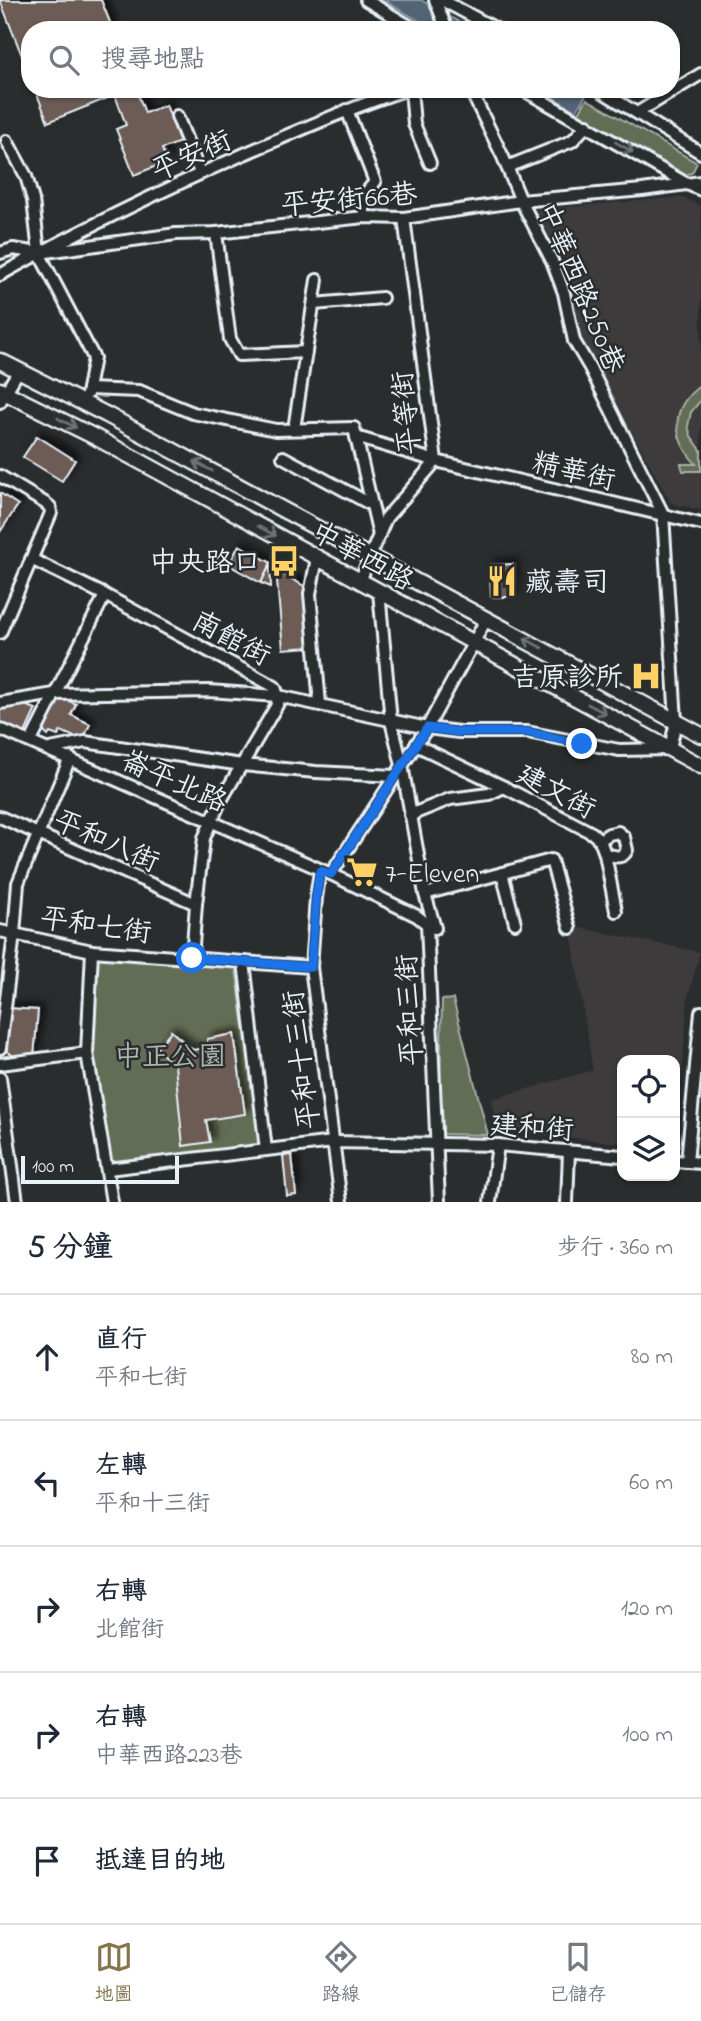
<!DOCTYPE html>
<html lang="zh-TW">
<meta charset="utf-8">
<style>
body{margin:0;font-family:"Indie Flower","LXGW WenKai TC",sans-serif;background:#f2f2f3;color:#1f2937}
.controls{position:absolute;right:21px;bottom:21px;display:grid;overflow:hidden;border-radius:14px;box-shadow:0 2px 5px #0004}
.controls button{width:63px;height:63px;display:grid;place-items:center;padding:0;border:0;border-bottom:2px solid #e0e1e3;background:#fff;color:#1f2937;font:35px sans-serif}
.scale{position:absolute;left:21px;bottom:18px;width:158px;box-sizing:border-box;padding-left:7px;border:4px solid #e8f1f8;border-top:0;font-size:19px;line-height:24px;white-space:nowrap;color:#e8f1f8;-webkit-text-stroke:5px #2a2d2e;paint-order:stroke}
.stop{position:absolute;width:21px;height:21px;margin:-16px;border:5px solid #1a73e8;border-radius:50%;background:#fff}
.stop.end{background:#1a73e8;border-color:#fff;box-shadow:0 2px 7px #0008}
.list{margin:0;padding:0;list-style:none}
h2{display:flex;justify-content:space-between;align-items:center;height:91px;margin:0;padding:0 28px;font-size:30px}
h2 small{font-size:23px;font-weight:400;color:#747a83}
.list li{display:grid;grid-template-columns:46px 1fr auto;gap:21px;align-items:center;box-sizing:border-box;height:126px;padding:0 28px;border-top:2px solid #e0e1e3}
.list b{display:block;font-size:26px;white-space:nowrap}
.list p{margin:0;font-size:23px;white-space:nowrap;color:#747a83}
.list em{font-size:23px;font-style:normal;color:#747a83}
.icon{flex:none;width:38px;height:38px;fill:none;stroke:currentColor;stroke-width:2;stroke-linecap:round;stroke-linejoin:round}
.map{position:relative;flex:none;width:701px;height:1202px;overflow:hidden}
.search{position:absolute;background:#fff;box-shadow:0 2px 5px #0004;left:21px;right:21px;top:21px;height:77px;display:flex;align-items:center;gap:18px;box-sizing:border-box;padding:0 24px;border-radius:28px;color:#747a83;font-size:26px}
.sheet{height:721px;background:#fff}
nav{display:flex;justify-content:space-around;align-items:center;box-sizing:border-box;height:98px;border-top:2px solid #e0e1e3;background:#fff;font-size:19px;color:#747a83}
nav a{display:grid;justify-items:center;gap:4px}
nav .on{color:#84754c}
.map>svg:first-child{display:block}
</style>
<div class="map">
<svg width="701" height="1202" viewBox="0 0 701 1202">
<defs>
<filter id="shadow"><feDropShadow dx="5" dy="-5" stdDeviation="3.5" flood-color="#0009"/></filter>
</defs>
<rect width="100%" height="100%" fill="#2a2d2e"/>
<filter id="ink" filterUnits="userSpaceOnUse"><feTurbulence type="fractalNoise" baseFrequency=".0143" numOctaves="2"/><feDisplacementMap in="SourceGraphic" scale="14" xChannelSelector="R" yChannelSelector="G"/><feConvolveMatrix kernelMatrix="1 2 1 2 8 2 1 2 1" color-interpolation-filters="sRGB"/></filter>
<g filter="url(#ink)">
<g fill="#3e3b3a">
<path d="M683,197L701,206V510L671,503L578,334L565,261L533,210Z"/>
<path d="M570,926L700,952L688,997L676,1148H675V1060H622V1143L496,1130L492,1099L593,1070Z"/>
</g>
<g fill="#646d54" stroke="#a6afa6" stroke-width="2">
<path d="M587,99L697,163L692,173L679,176L577,116Z"/>
<path d="M701,385V400L691,412L688,426L691,436L701,450V471H683L681,464H696C671,437 670,407 701,385Z"/>
<path d="M97,957L236,968L260,1147L110,1166L91,1053Z"/>
<path d="M453,999L488,1135L439,1134L442,1000Z"/>
</g>
<g fill="#516474" stroke="#8d9ca9" stroke-width="2">
<path d="M383,0H421L473,30H435Z"/>
<path d="M539,89H576L586,95L576,111Z"/>
</g>
<g fill="#6c5b55" stroke="#e8f1f8" stroke-width="2" filter="url(#shadow)">
<path d="M0,0H101L113,30H30V76Z"/>
<path d="M35,89H136L145,113L166,105L180,142L162,149L167,162L134,175L116,129L126,125L115,95L48,122Z"/>
<path d="M37,436L75,460L62,481L23,457Z"/>
<path d="M0,493L18,505L0,532Z"/>
<path d="M239,545L271,563L261,583L229,565Z"/>
<path d="M513,564L514,597H491L490,565Z"/>
<path d="M270,565L271,587L261,583Z"/>
<path d="M276,570L304,586L309,647L283,649Z"/>
<path d="M58,696L76,704L71,715L90,724L83,741L61,731L58,736L50,733L48,736L42,730Z"/>
<path d="M21,704L36,709L25,733L0,723V707Z"/>
<path d="M7,1008L38,1010L34,1057H14L5,1049Z"/>
<path d="M171,1031L193,1050L207,1048V1039L234,1034L245,1114L206,1120L210,1142L183,1146L175,1065L156,1049Z"/>
<path d="M292,1155L296,1195L287,1196L283,1156Z"/>
</g>
<g fill="none" stroke-linecap="round" stroke-linejoin="round">
<defs>
<g id="minor">
<path d="M366,0L416,30"/>
<path d="M435,0L447,30"/>
<path d="M442,0L498,30"/>
<path d="M411,89L414,124L430,163"/>
<path d="M522,89L687,184L701,190"/>
<path d="M598,89L701,153"/>
<path d="M347,110L375,182L364,195V217"/>
<path d="M637,113L701,74"/>
<path d="M177,116L200,173"/>
<path d="M7,141L26,176L33,200L39,253L94,358L87,394"/>
<path d="M507,167L572,141L587,125"/>
<path d="M216,233L230,339L239,355L306,352"/>
<path d="M0,253L13,249L39,253L176,234L216,233L364,217L404,218L521,201L642,190L701,182"/>
<path d="M0,275C79,230 161,191 244,154C298,131 351,107 408,89"/>
<path d="M314,304L382,298"/>
<path d="M88,389L139,391L193,413L276,430L354,428L379,535"/>
<path d="M0,402L19,370"/>
<path d="M294,429L317,280"/>
<path d="M356,437L436,461L701,524"/>
<path d="M283,457L372,505"/>
<path d="M0,476L45,503L50,507L51,513L0,633"/>
<path d="M317,558L310,594L320,704"/>
<path d="M31,559L105,595L275,687L278,696L277,705L220,802L204,838L196,904L192,959"/>
<path d="M360,581L386,518L436,461L404,218"/>
<path d="M379,592L391,721L402,765L425,894L435,928"/>
<path d="M0,703L54,694L209,691L278,696L427,728L459,732H527L619,750L670,749L676,721L663,514L590,368L574,341L564,293L552,261L521,201L503,157L470,89"/>
<path d="M0,729L331,874L417,916L427,924L439,1202"/>
<path d="M31,741L105,595"/>
<path d="M416,745L504,787L592,833L600,840"/>
<path d="M50,749L85,742L242,765L316,772L395,776"/>
<path d="M410,815L450,799L489,794L504,787"/>
<path d="M0,817L196,904"/>
<path d="M605,854C614,856 622,860 627,850L624,837L618,832L609,834L600,840L605,854L616,911"/>
<path d="M320,871L316,898L311,967L341,1202"/>
<path d="M502,873L515,923"/>
<path d="M331,874L427,728L487,618"/>
<path d="M425,894L551,860L570,928"/>
<path d="M0,931L92,951L311,967"/>
<path d="M92,951L87,1053L112,1202"/>
<path d="M244,962L266,1150"/>
<path d="M0,1048L14,934L18,883L70,758"/>
<path d="M0,1064L87,1053"/>
<path d="M0,1078L17,1202"/>
<path d="M675,1161L701,1163"/>
<path d="M687,1162L701,1012"/>
<path d="M108,1169L333,1142L498,1145L622,1156"/>
<path d="M490,1202L498,1145"/>
<path d="M567,1202L569,1152"/>
</g>
<g id="major">
<path d="M0,361L107,415L701,735"/>
<path d="M0,390L97,438L701,766"/>
</g>
</defs>
<use href="#minor" stroke="#e8f1f8" stroke-width="16"/>
<use href="#major" stroke="#e8f1f8" stroke-width="19"/>
<use href="#minor" stroke="#2a2d2e" stroke-width="10"/>
<use href="#major" stroke="#2a2d2e" stroke-width="14"/>
</g>
<defs><path id="oneway-shaft" d="M-6 0H5M1.5-3L5.5 0L1.5 3" fill="none" stroke-width="1.6" stroke-linecap="round" stroke-linejoin="round" transform="scale(1.75)"/></defs>
<g stroke="#6c7275">
<use href="#oneway-shaft" transform="translate(624 147) rotate(30)"/>
<use href="#oneway-shaft" transform="translate(67 423) rotate(27)"/>
<use href="#oneway-shaft" transform="translate(203 466) rotate(-152)"/>
<use href="#oneway-shaft" transform="translate(267 531) rotate(29)"/>
<use href="#oneway-shaft" transform="translate(533 643) rotate(-152)"/>
<use href="#oneway-shaft" transform="translate(597 709) rotate(28)"/>
</g>
</g>
<g fill="none" stroke-linecap="round" stroke-linejoin="round" filter="url(#ink)">
<path stroke="#1a73e8" stroke-width="9" d="M192,958L311,967L316,898L320,871L331,874L427,728L459,732H527L582,744"/>
</g>
<defs>
<symbol id="bus-bare" viewBox="-9 -9 18 18"><path d="M-5-6H5V4H4V6H2V4H-2V6H-4V4H-5ZM-3.5-4V0h7V-4ZM-3.5 1.2v1.5H-2V1.2ZM2 1.2v1.5H3.5V1.2Z" fill="#ffd166" stroke="#2a2d2e" stroke-width="2.5" paint-order="stroke"/></symbol>
<symbol id="restaurant-bare" viewBox="-9 -9 18 18"><path d="M-5-6h1v4h1v-4h1v4h1v-4h1v5L-1.5 .5V6h-2V.5L-5-1ZM5-6V6H3V1.5H1.5Q1.5-4 5-6Z" fill="#ffd166" stroke="#2a2d2e" stroke-width="2.5" paint-order="stroke"/></symbol>
<symbol id="hospital-bare" viewBox="-9 -9 18 18"><path d="M-5-5h3v3.5h4V-5h3V5h-3V1.5h-4V5h-3Z" fill="#ffd166" stroke="#2a2d2e" stroke-width="2.5" paint-order="stroke"/></symbol>
<symbol id="supermarket-bare" viewBox="-9 -9 18 18"><path d="M-6-5.5h2.5l.6 2H6L4.5 2H-2.5L-4.4-4H-6ZM-1.5 3.2a1.3 1.3 0 1 0 .1 0ZM3 3.2a1.3 1.3 0 1 0 .1 0Z" fill="#ffd166" stroke="#2a2d2e" stroke-width="2.5" paint-order="stroke"/></symbol>
</defs>
<g fill-rule="evenodd">
<use href="#bus-bare" x="262" y="539" width="44" height="44"/>
<use href="#restaurant-bare" x="480" y="559" width="44" height="44"/>
<use href="#hospital-bare" x="624" y="654" width="44" height="44"/>
<use href="#supermarket-bare" x="340" y="850" width="44" height="44"/>
</g>
<g text-anchor="middle" stroke-width="5" stroke-linejoin="round" paint-order="stroke">
<g font-size="28" fill="#e8f1f8" stroke="#2a2d2e">
<text transform="translate(191 154) rotate(-24)" y="10">平安街</text>
<text transform="translate(349 198) rotate(-5)" y="10">平安街66巷</text>
<text transform="translate(582 287) rotate(67)" y="10">中華西路250巷</text>
<text transform="translate(405 413) rotate(-96)" y="10">平等街</text>
<text transform="translate(574 470) rotate(13)" y="10">精華街</text>
<text transform="translate(363 555) rotate(29)" y="10">中華西路</text>
<text transform="translate(232 637) rotate(28)" y="10">南館街</text>
<text transform="translate(175 780) rotate(24)" y="10">崙平北路</text>
<text transform="translate(557 790) rotate(28)" y="10">建文街</text>
<text transform="translate(107 840) rotate(24)" y="10">平和八街</text>
<text transform="translate(96 924) rotate(8)" y="10">平和七街</text>
<text transform="translate(408 1010) rotate(-93)" y="10">平和三街</text>
<text transform="translate(300 1060) rotate(-97)" y="10">平和十三街</text>
<text transform="translate(532 1126) rotate(4)" y="10">建和街</text>
</g>
<g font-size="28" fill="#e8f1f8" stroke="#2a2d2e" text-anchor="end">
<text x="261" y="571">中央路口</text>
<text x="525" y="591" text-anchor="start">藏壽司</text>
<text x="623" y="686">吉原診所</text>
<text x="385" y="882" text-anchor="start">7-Eleven</text>
</g>
<g font-size="28" fill="#adb6ae" stroke="#2a2d2e">
<text x="170" y="1065">中正公園</text>
</g>
</g>
</svg>
<div class="controls">
<button><svg class="icon" aria-label="locate" viewBox="0 0 24 24"><circle cx="12" cy="12" r="6"/><path d="M12 2v4M12 18v4M2 12h4M18 12h4"/></svg></button>
<button><svg class="icon" aria-label="layers" viewBox="0 0 24 24"><path d="M12 4l9 5-9 5-9-5zM3 14l9 5 9-5"/></svg></button>
</div>
<div class="scale">100 m</div>
<div class="stop" style="left:192px;top:958px"></div>
<div class="stop end" style="left:582px;top:744px"></div>
<div class="search"><svg class="icon" aria-label="search" viewBox="0 0 24 24"><circle cx="10" cy="10" r="6"/><path d="M15 15l6 6"/></svg>搜尋地點</div>
</div>
<section class="sheet">
<h2>5 分鐘<small>步行 · 360 m</small></h2>
<ul class="list">
<li><svg class="icon" aria-label="ahead" viewBox="0 0 24 24"><path d="M12 20V5M6 11l6-6 6 6"/></svg><div><b>直行</b><p>平和七街</p></div><em>80 m</em></li>
<li><svg class="icon" aria-label="left" viewBox="0 0 24 24"><path d="M17 20v-9H6M10 6l-5 5 5 5"/></svg><div><b>左轉</b><p>平和十三街</p></div><em>60 m</em></li>
<li><svg class="icon" aria-label="right" viewBox="0 0 24 24"><path d="M7 20v-9h11M14 6l5 5-5 5"/></svg><div><b>右轉</b><p>北館街</p></div><em>120 m</em></li>
<li><svg class="icon" aria-label="right" viewBox="0 0 24 24"><path d="M7 20v-9h11M14 6l5 5-5 5"/></svg><div><b>右轉</b><p>中華西路223巷</p></div><em>100 m</em></li>
<li><svg class="icon" aria-label="arrive" viewBox="0 0 24 24"><path d="M6 21V4h12l-3 4 3 4H6"/></svg><div><b>抵達目的地</b></div></li>
</ul>
</section>
<nav>
<a class="on"><svg class="icon" aria-label="map" viewBox="0 0 24 24"><path d="M3 6l6-2 6 2 6-2v14l-6 2-6-2-6 2zM9 4v14M15 6v14"/></svg>地圖</a>
<a><svg class="icon" aria-label="directions" viewBox="0 0 24 24"><path d="M12 3l9 9-9 9-9-9zM9 14v-3h6M13 9l2 2-2 2"/></svg>路線</a>
<a><svg class="icon" aria-label="saved" viewBox="0 0 24 24"><path d="M7 4h10v16l-5-4-5 4z"/></svg>已儲存</a>
</nav>
